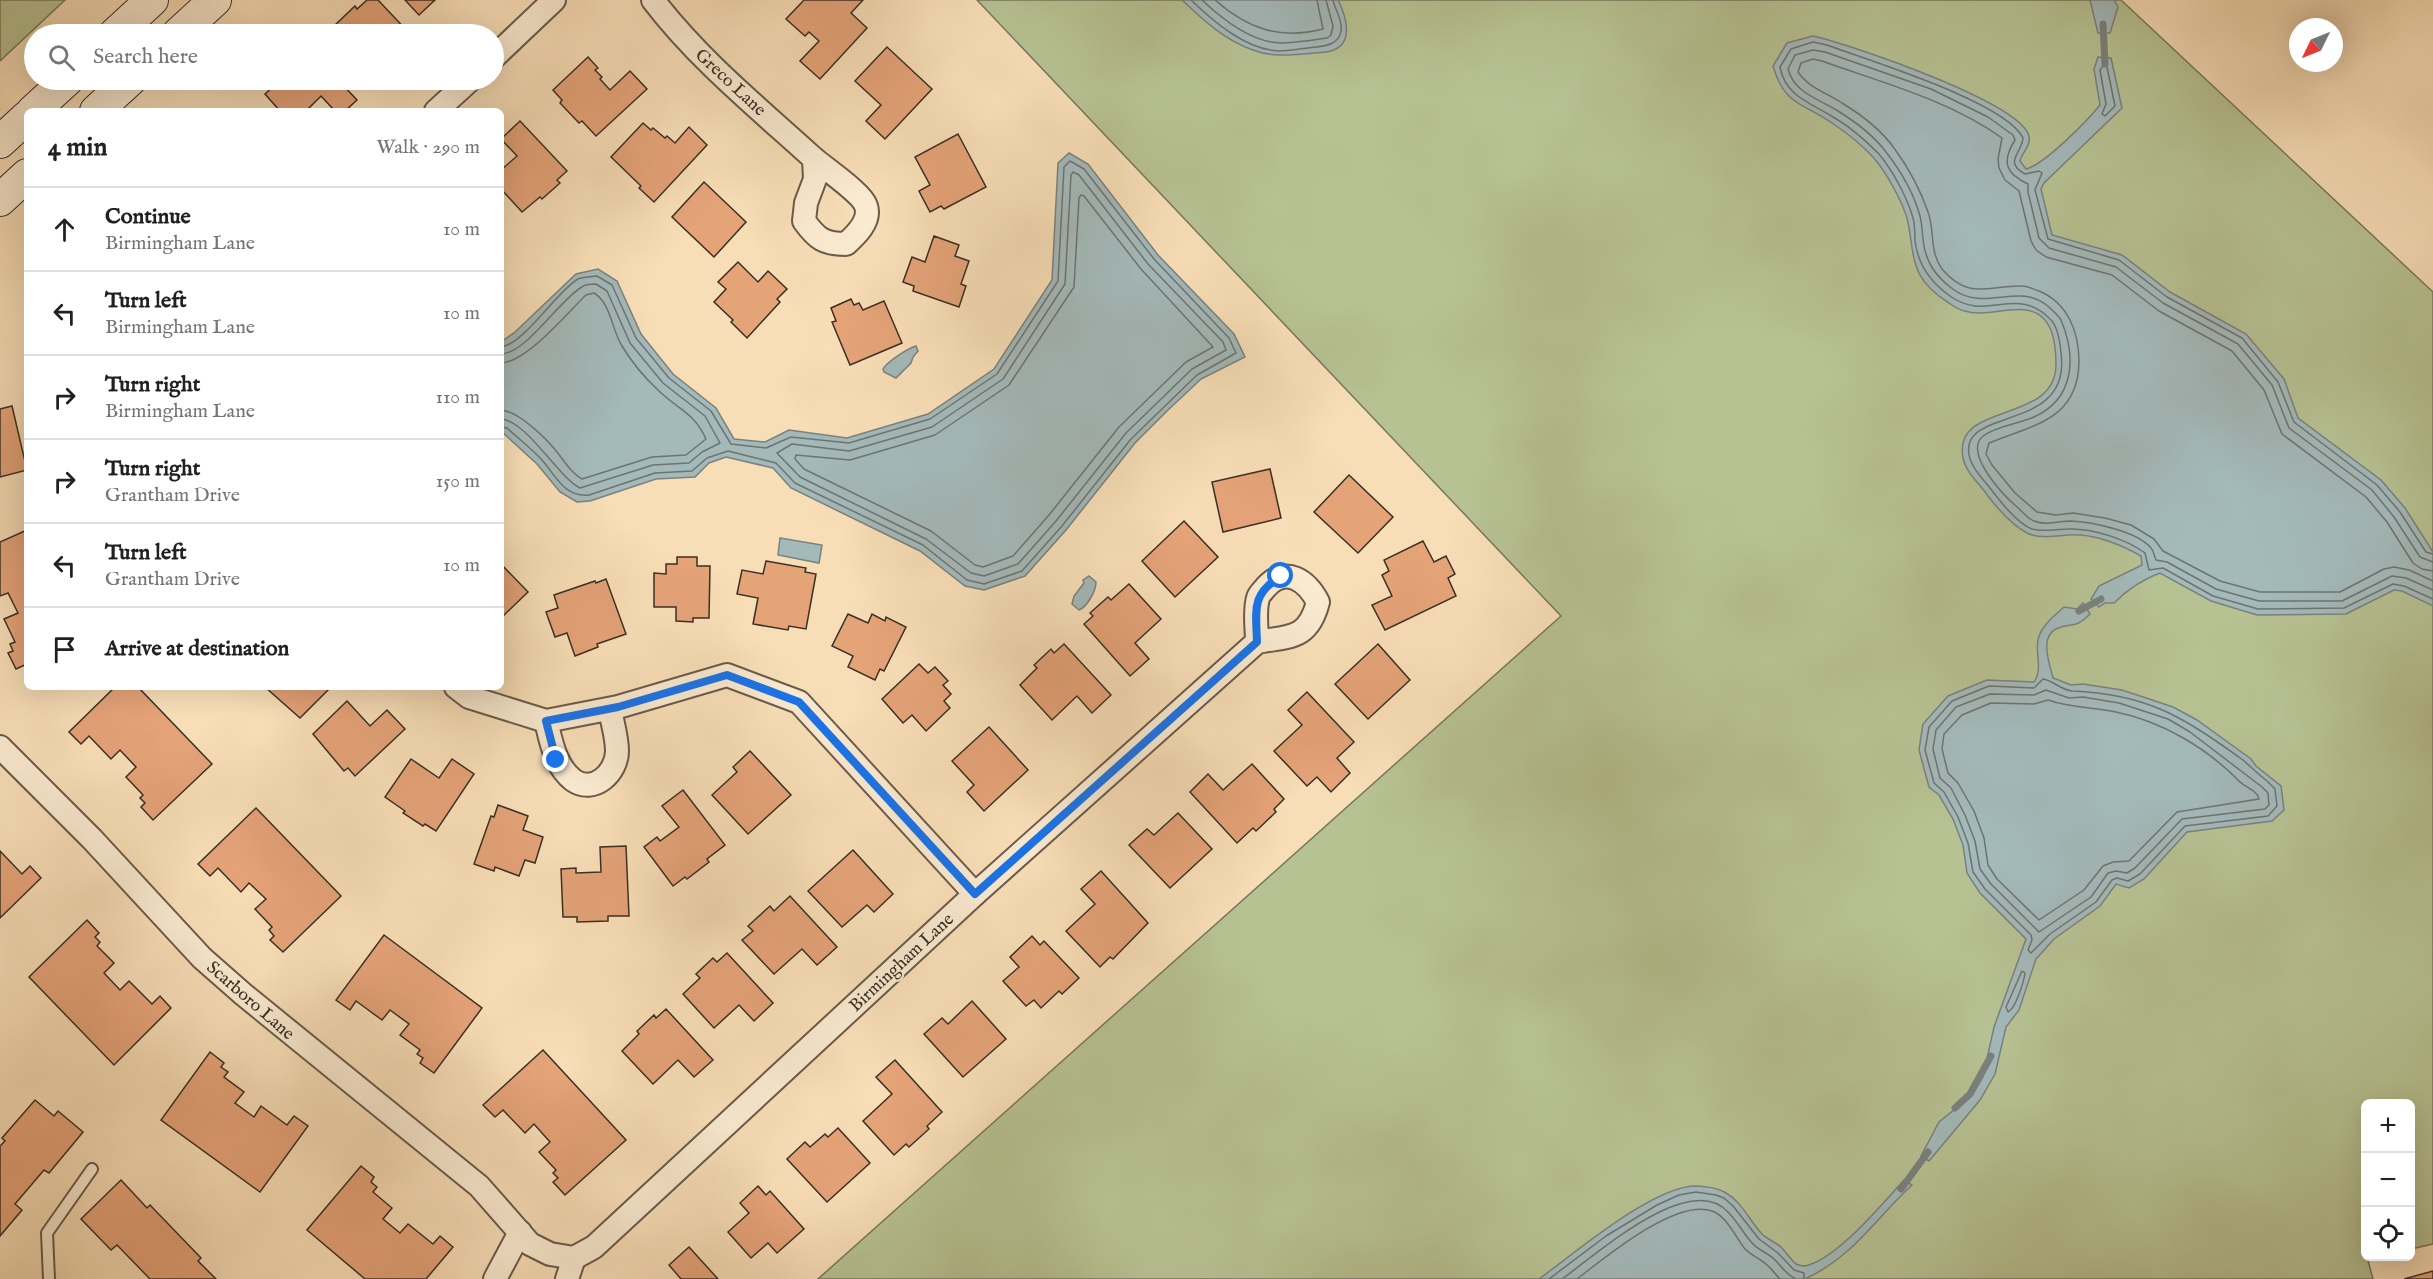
<!DOCTYPE html>
<meta charset="utf-8">
<style>
body{margin:0;font-family:"IM FELL English",serif;background:#f2f2f2;color:#202124}
.controls{position:absolute;right:18px;bottom:18px;display:grid;overflow:hidden;border-radius:9px;box-shadow:0 6px 24px #0002}
.controls button{width:54px;height:54px;display:grid;place-items:center;padding:0;border:0;border-bottom:2px solid #e0e0e0;background:#fff;color:#202124;font:30px sans-serif}
.compass{position:absolute;left:2289px;top:18px;width:54px;height:54px;border-radius:50%;background:#fff;box-shadow:0 6px 24px #0002;rotate:227deg}
.stop{position:absolute;width:18px;height:18px;margin:-14px;border:4px solid #1a73e8;border-radius:50%;background:#fff}
.stop.end{background:#1a73e8;border-color:#fff;box-shadow:0 2px 6px #0008}
.list{margin:0;padding:0;list-style:none}
h2{display:flex;justify-content:space-between;align-items:center;height:78px;margin:0;padding:0 24px;font-size:26px}
h2 small{font-size:20px;font-weight:400;color:#757577}
.list li{display:grid;grid-template-columns:39px 1fr auto;gap:18px;align-items:center;box-sizing:border-box;height:84px;padding:0 24px;border-top:2px solid #e0e0e0}
.list b{display:block;font-size:22px;white-space:nowrap}
.list p{margin:0;font-size:20px;white-space:nowrap;color:#757577}
.list em{font-size:20px;font-style:normal;color:#757577}
.icon{flex:none;width:33px;height:33px;fill:none;stroke:currentColor;stroke-width:2;stroke-linecap:round;stroke-linejoin:round}
.map{position:relative;flex:none;width:2433px;height:1279px;overflow:hidden}
.search{position:absolute;background:#fff;box-shadow:0 6px 24px #0002;left:24px;top:24px;width:480px;height:66px;display:flex;align-items:center;gap:15px;box-sizing:border-box;padding:0 21px;border-radius:33px;color:#757577;font-size:22px}
.panel{position:absolute;background:#fff;box-shadow:0 6px 24px #0002;left:24px;top:108px;width:480px;height:582px;border-radius:9px}
.map>svg:first-child{display:block}
</style>
<div class="map">
<svg width="2433" height="1279" viewBox="0 0 2433 1279">
<rect width="100%" height="100%" fill="#f8deb7"/>
<filter id="stains"><feTurbulence type="fractalNoise" baseFrequency=".00333" numOctaves="4"/><feColorMatrix values="0 0 0 0 .2 0 0 0 0 .09 0 0 0 0 .02 0 0 0 .5 -.17"/></filter>
<radialGradient id="worn" r=".72"><stop offset=".6" stop-color="#630" stop-opacity="0"/><stop offset="1" stop-color="#630" stop-opacity=".3"/></radialGradient>
<g fill="#b7c293" stroke="#78785c" stroke-width="1.5">
<path d="M0,0H65L0,61Z"/>
<path d="M977,0H2121L2433,292V1244L2411,1249L2410,1104H2366V1256L2370,1257H2367L2373,1279H818L1561,616Z"/>
</g>
<g fill="#a3b9ba" stroke="#79827e" stroke-width="1.5">
<path d="M1182,0H1338C1346,16 1355,44 1331,51C1322,53 1312,53 1303,54C1285,55 1271,57 1253,50C1226,41 1203,20 1182,0Z"/>
<path d="M2090,0H2114L2118,7L2110,33H2098Z"/>
<path d="M1813,36C1849,44 2020,102 2029,136C2031,146 2022,152 2020,161L2026,169C2044,165 2088,120 2100,105L2094,69L2098,57L2111,58L2122,108L2044,183L2041,189L2052,235L2122,255L2170,292L2246,334L2284,379L2298,418L2381,480L2405,508L2433,552V606L2402,591L2394,590L2346,614L2257,615L2211,601L2160,573C2141,580 2128,589 2114,603H2105L2099,607L2091,599L2099,586L2142,565L2141,556C2120,544 2092,533 2068,535C2056,536 2039,539 2027,533C2012,525 1998,509 1988,496C1980,484 1966,473 1963,458C1952,401 2054,425 2056,366C2056,353 2055,337 2049,326C2032,294 1991,320 1965,311C1959,310 1953,306 1949,303C1911,279 1915,261 1908,222C1904,204 1886,172 1874,158C1862,145 1847,133 1832,123C1803,103 1784,105 1773,66L1787,43Z"/>
<path d="M1069,153L1088,164L1158,255L1234,334L1245,357L1201,379L1168,410L1135,443L1066,530L1025,576L984,590L965,586L920,551L791,488L773,468L726,457L709,463L695,477L656,479L590,501L577,502L560,492L537,464L501,431V342L515,332L576,274L598,269L617,281L641,334L673,374L716,408L734,439L765,442L789,430L847,438L928,414L994,369L1052,280L1058,163Z"/>
<path d="M916,346L918,351L913,357L911,363L896,378L884,372L883,369C887,362 908,348 916,346Z"/>
<path d="M780,538L822,545L819,563L778,555Z"/>
<path d="M1089,576L1096,582C1096,591 1087,607 1079,610L1072,604L1074,596L1084,583L1083,580Z"/>
<path d="M2083,603L2090,614C2073,631 2072,621 2056,629C2039,637 2050,665 2053,678L2071,685L2083,684L2122,690L2173,707L2197,720L2251,759L2256,766L2281,786L2284,810L2272,821L2187,832L2144,879L2129,888L2116,884L2100,906L2054,939L2036,959L2019,1010L2006,1027L1995,1074L1980,1100L1929,1161L1921,1156L1939,1122L1971,1096L1983,1077L1994,1027L2026,939L1980,893L1967,873L1963,845L1953,819L1939,795L1929,787L1919,750L1923,724L1948,696L1987,680L2034,682C2043,669 2035,654 2038,640C2040,627 2055,615 2064,607L2077,609Z"/>
<path d="M1904,1180L1912,1185C1875,1219 1853,1257 1805,1279H1539C1575,1253 1652,1187 1695,1186C1704,1186 1718,1188 1726,1193C1742,1202 1749,1220 1762,1234C1767,1239 1775,1242 1781,1247C1786,1252 1790,1259 1796,1264C1798,1265 1802,1266 1805,1266C1836,1260 1883,1203 1904,1180Z"/>
</g>
<g fill="none" stroke-linecap="round" stroke-linejoin="round">
<g stroke="#6e7470" stroke-width="1.5">
<path d="M1191,0C1214,22 1245,49 1278,51C1290,51 1304,48 1316,47C1326,46 1339,44 1341,31C1343,20 1335,10 1333,0"/>
<path d="M1202,0C1222,19 1251,42 1280,43C1294,43 1312,40 1327,38L1331,35L1333,26L1326,0"/>
<path d="M1215,0C1248,29 1280,40 1323,29L1317,0"/>
<path d="M2104,65L2107,67L2115,106L2105,116L2102,114L2106,104L2100,70Z"/>
<path d="M1073,172L1079,175L1148,264L1223,342L1226,350L1192,369L1126,433L1056,521L1018,564L984,576L971,573L926,539L800,477L777,453L792,444L849,451L932,427L1003,379L1065,284L1071,175Z"/>
<path d="M1081,195L1084,196L1141,269L1213,347L1186,362L1119,427L1049,515L1013,556L983,567L975,565L931,531L804,469L795,459L796,455L850,460L935,435L1009,385L1074,287L1079,198Z"/>
<path d="M501,347C524,344 557,291 578,279C583,277 591,277 597,276L612,285L636,338L669,378L711,411L731,444L766,448L791,437L849,443L930,419L997,374L1058,281L1064,167L1070,161L1084,169L1154,259L1229,338L1236,353L1197,375L1131,439L1062,526L1022,571L984,584L967,580L923,545L795,483L776,463L728,451L707,458L692,471L655,473L589,495C565,498 556,476 542,460C532,449 519,439 507,428L501,427"/>
<path d="M501,354C527,353 559,300 582,287C585,284 592,284 596,284L607,291L630,343L663,383L705,416L720,443L702,452L689,463L653,465L580,488C557,476 527,421 501,419"/>
<path d="M501,363C527,362 567,313 586,295L594,293C611,303 612,331 622,346C631,361 645,378 658,390C677,409 694,412 706,439L686,455L652,457L582,479C571,473 565,462 557,452C546,438 518,411 501,410"/>
<path d="M2433,554L2426,552L2400,512L2377,485L2294,422L2278,382L2242,338L2167,297L2119,260L2048,239L2035,190L2042,173L2039,171L2025,174C2003,162 2022,153 2023,138C2006,102 1867,60 1827,45L1813,42L1791,49L1780,67C1785,96 1811,103 1833,117C1849,126 1866,141 1879,154C1893,171 1907,197 1913,218C1915,225 1915,233 1915,241C1918,265 1930,282 1950,296C1987,323 2016,284 2050,319C2058,326 2060,342 2061,353C2072,436 1954,404 1970,459C1974,471 1983,479 1990,488C1999,500 2018,524 2032,529C2044,532 2056,529 2068,529C2092,528 2126,539 2145,553L2149,570L2163,568L2213,596L2258,609L2344,608L2393,584L2404,586L2433,599"/>
<path d="M2433,562L2420,557L2394,517L2372,490L2289,428L2272,385L2238,344L2163,303L2116,267L2049,248L2039,238L2028,192V184C2006,174 2001,162 2015,140L2013,135L1988,117L1931,89L1825,52L1813,50L1795,55L1788,69C1794,93 1819,99 1838,111C1854,121 1875,137 1886,152C1900,170 1914,194 1920,216C1922,223 1922,231 1923,239C1925,262 1936,277 1954,290C1986,312 2019,281 2049,307C2053,311 2058,315 2061,320C2077,358 2074,399 2034,417C2018,424 1996,426 1983,436C1963,453 2004,496 2017,507C2022,511 2028,519 2034,521C2046,526 2059,521 2070,521C2092,522 2137,531 2151,548C2154,551 2154,556 2156,560L2167,562L2216,589L2259,601H2342L2392,576L2406,578L2433,590"/>
<path d="M2433,571L2422,569L2413,563L2387,522L2366,497L2282,434L2264,390L2232,351L2159,311L2112,275L2046,257L2036,250L2031,241L2019,191L2005,180L1999,168L1998,159L2002,138C1949,100 1883,83 1822,61L1813,59L1801,63L1798,72C1809,88 1827,93 1842,103C1860,114 1882,131 1894,148C1908,167 1920,189 1928,212C1935,231 1929,251 1942,269C1969,301 1989,285 2022,286C2028,286 2033,289 2039,291C2068,303 2079,332 2079,362C2078,420 2033,425 1989,443L1986,454L1992,465L2015,493L2037,512L2056,515L2073,513L2105,518L2131,525L2154,539L2163,551L2220,581L2260,592H2340L2384,569L2394,567L2409,570L2433,581"/>
<path d="M2043,679C2052,680 2061,690 2072,691C2148,694 2183,717 2243,760C2251,767 2258,774 2267,781L2275,789L2277,806L2268,816L2185,826L2140,874L2128,881L2117,878L2112,880L2096,902L2050,934L2031,953L2028,950L2032,940L2031,935L1985,889L1973,872L1968,843L1958,817L1944,792L1934,783L1925,750L1929,727L1952,701L1989,686L2034,688Z"/>
<path d="M2046,690L2069,698L2083,697L2119,703L2168,719L2190,732L2262,787L2268,793L2269,805L2265,809L2182,819L2135,868L2127,873L2116,871L2108,873L2091,897L2039,932L1991,884L1980,869L1975,841L1965,815L1951,788L1940,778L1933,749L1936,730L1956,707L1990,694L2034,695Z"/>
<path d="M2048,700C2071,708 2092,707 2116,712C2161,721 2207,748 2239,781C2246,788 2257,790 2259,799L2177,812L2129,861L2113,862L2103,866L2084,890L2039,920L1997,879L1988,865L1984,838L1974,811L1958,783L1948,773L1942,749L1944,734L1962,715L1991,703L2034,704Z"/>
<path d="M2022,971L2025,973C2024,981 2016,1008 2008,1012L2006,1007Z"/>
<path d="M1549,1279L1606,1236L1657,1205L1679,1195L1696,1192L1716,1195L1724,1198L1733,1206L1759,1239L1778,1253L1794,1270L1804,1273V1279"/>
<path d="M1562,1279C1596,1255 1689,1170 1728,1212C1738,1222 1744,1235 1754,1245C1759,1250 1767,1253 1773,1258C1781,1265 1786,1275 1796,1279"/>
<path d="M1577,1279C1606,1257 1676,1198 1712,1211C1727,1216 1736,1238 1745,1249C1752,1256 1761,1259 1767,1265C1772,1269 1776,1275 1780,1279"/>
</g>
<g stroke="#79827e" stroke-width="7">
<path d="M2103,24L2105,64"/>
<path d="M2079,611L2101,599"/>
<path d="M1955,1108L1970,1094L1991,1056"/>
<path d="M1901,1189L1928,1152"/>
</g>
</g>
<g fill="#e5a378" stroke="#3a2f25" stroke-width="1.5">
<path d="M367,0H378L410,34H330L337,29L334,26L355,6L357,9Z"/>
<path d="M405,0H435L419,15Z"/>
<path d="M804,0H863L851,13L867,28L820,79L800,61L819,41L809,32L805,36L786,19Z"/>
<path d="M887,47L932,89L885,139L866,121L881,105L855,81Z"/>
<path d="M588,57L598,68L595,70L602,77L600,79L610,90L630,71L647,89L596,136L582,121L579,123L560,103L562,100L553,90Z"/>
<path d="M275,80H338L357,100L345,111H335L321,96L308,109L310,111H280L265,94L276,84L273,81Z"/>
<path d="M520,121L567,171L557,180L560,183L542,199L540,197L522,212L501,189V170L517,156L501,139Z"/>
<path d="M643,123L651,130L653,128L665,138L667,136L675,143L689,127L707,145L654,202L639,188L641,186L611,157Z"/>
<path d="M958,134L986,187L944,209L941,206L930,212L919,191L930,185L915,157Z"/>
<path d="M704,182L746,222L714,257L672,217Z"/>
<path d="M934,236L959,245L955,256L969,261L961,284L966,286L959,307L913,291L914,286L903,282L912,257L925,262Z"/>
<path d="M738,262L758,282L768,271L787,289L777,299L780,302L747,338L731,322L733,320L714,302L726,289L718,282Z"/>
<path d="M851,299L854,305L859,303L863,310L884,301L902,343L850,365L832,322L836,321L831,308Z"/>
<path d="M12,406L27,470L0,477V409Z"/>
<path d="M1270,469L1281,518L1223,532L1212,482Z"/>
<path d="M1349,475L1393,517L1358,553L1314,512Z"/>
<path d="M1184,521L1218,557L1175,597L1142,561Z"/>
<path d="M27,530V664L16,669L8,653L13,651L10,644L15,642L4,619L18,613L8,593L0,596V542Z"/>
<path d="M1423,541L1434,562L1446,556L1455,574L1448,578L1456,596L1385,630L1372,605L1392,596L1382,575L1389,571L1384,560Z"/>
<path d="M677,557H697V566H710L709,618H693V622L676,621V607H654V573L666,574V564H677Z"/>
<path d="M766,561L806,568L805,572L816,574L806,629L789,626L788,630L753,624L758,598L737,594L742,570L763,574Z"/>
<path d="M501,564L528,592L501,618Z"/>
<path d="M606,579L626,634L597,644L598,647L575,656L567,633L555,637L546,612L558,608L554,595L595,581L596,583Z"/>
<path d="M1129,584L1161,619L1135,643L1149,659L1130,676L1084,624L1093,616L1090,613L1108,597L1111,600Z"/>
<path d="M848,614L868,623L872,614L885,621L886,617L906,627L884,671L880,669L875,680L848,667L853,656L832,646Z"/>
<path d="M1064,644L1111,695L1092,713L1077,696L1052,720L1020,685L1037,668L1034,665L1051,649L1054,653Z"/>
<path d="M1378,644L1410,680L1368,719L1335,684Z"/>
<path d="M919,664L928,673L935,667L948,681L943,685L951,694L944,701L950,708L926,731L912,715L903,723L882,699Z"/>
<path d="M115,687H138L212,764L153,820L141,807L145,803L140,798L143,795L126,777L136,767L120,750L111,759L89,736L81,744L69,732Z"/>
<path d="M265,687H331L300,718Z"/>
<path d="M1307,692L1354,742L1337,758L1350,773L1331,792L1317,777L1307,786L1274,751L1302,725L1288,710Z"/>
<path d="M347,701L370,726L387,710L405,729L355,776L348,768L344,771L313,734Z"/>
<path d="M989,727L1028,770L984,811L967,792L974,785L952,761Z"/>
<path d="M750,751L791,795L748,834L712,795L737,772L733,767Z"/>
<path d="M411,759L439,778L452,759L474,774L436,831L425,824L423,826L403,813L405,811L385,797Z"/>
<path d="M1252,764L1284,799L1274,809L1276,812L1256,831L1253,828L1237,843L1190,792L1208,774L1223,790Z"/>
<path d="M683,790L725,845L707,859L709,862L687,879L685,877L673,886L644,847L657,837L660,841L679,827L662,806Z"/>
<path d="M498,805L528,816L523,830L543,837L535,863L525,860L519,876L495,867L494,871L474,864L491,816L494,817Z"/>
<path d="M256,808L341,896L283,952L270,940L274,936L269,930L272,927L255,909L266,899L249,883L241,892L218,868L210,876L198,864Z"/>
<path d="M1178,813L1212,849L1170,888L1129,845L1147,829L1154,835Z"/>
<path d="M626,846L629,916H608V921L577,922V917H563L561,869L576,868V873L601,872L600,847Z"/>
<path d="M853,850L893,894L874,912L867,905L842,927L808,891Z"/>
<path d="M0,851L22,874L30,866L41,878L0,918Z"/>
<path d="M1101,871L1148,923L1113,959L1110,957L1100,967L1066,931L1095,904L1081,889Z"/>
<path d="M790,896L837,947L817,965L802,949L774,974L742,940L753,931L748,926L770,906L774,911Z"/>
<path d="M87,920L99,933L95,937L100,942L97,946L114,963L104,973L120,990L129,981L152,1004L160,996L171,1008L114,1065L29,977Z"/>
<path d="M384,935L482,1008L434,1073L420,1063L423,1058L417,1054L420,1050L400,1035L409,1024L390,1010L382,1020L356,1001L350,1010L336,1000Z"/>
<path d="M1032,936L1040,945L1044,941L1079,978L1062,994L1059,991L1041,1008L1034,1000L1026,1006L1003,981L1019,967L1010,957Z"/>
<path d="M727,953L773,1003L754,1021L739,1005L714,1028L683,994L700,978L696,974L713,958L717,962Z"/>
<path d="M972,1001L1006,1039L963,1077L924,1034L942,1018L948,1024Z"/>
<path d="M666,1009L713,1060L694,1077L678,1060L653,1084L622,1051L639,1034L637,1031L654,1015L656,1018Z"/>
<path d="M543,1050L626,1140L565,1195L553,1182L558,1178L553,1173L556,1170L539,1152L550,1142L534,1124L525,1133L503,1110L495,1117L483,1105Z"/>
<path d="M210,1052L224,1063L221,1067L228,1072L224,1077L244,1092L235,1103L254,1117L261,1106L287,1125L294,1116L308,1126L260,1192L161,1120Z"/>
<path d="M895,1060L942,1112L927,1126L929,1129L909,1147L906,1144L894,1155L863,1121L892,1094L876,1077Z"/>
<path d="M35,1100L54,1116L58,1111L83,1132L49,1173L44,1170L15,1204L22,1210L0,1236V1146L5,1141L2,1138Z"/>
<path d="M838,1128L870,1163L827,1202L787,1159L805,1142L810,1147L825,1134L828,1137Z"/>
<path d="M361,1166L374,1177L371,1182L377,1187L373,1192L392,1208L383,1219L400,1233L408,1224L433,1244L440,1236L453,1247L426,1279H365L307,1230Z"/>
<path d="M121,1180L147,1208L150,1205L201,1258L198,1261L216,1279H150L117,1245L111,1250L81,1219Z"/>
<path d="M758,1186L766,1195L770,1191L804,1229L777,1253L768,1243L751,1258L728,1232L749,1213L740,1203Z"/>
<path d="M689,1247L718,1279H681L669,1265Z"/>
<path d="M2433,1271V1279H2404Z"/>
</g>
<g fill="none" stroke-linecap="round" stroke-linejoin="round">
<defs>
<path id="lane" d="M49,1279L47,1233L92,1169"/>
<g id="street">
<path d="M653,0C698,59 757,107 812,157C824,168 862,193 866,206C871,221 856,235 846,244C824,244 817,239 804,221L806,203L815,179L814,159"/>
<path d="M494,57L554,0"/>
<path d="M436,111L470,80"/>
<path d="M456,687L469,697L546,721L618,707L727,675L799,702L975,894"/>
<path d="M546,721C551,741 555,766 573,780C594,795 617,772 617,751C617,737 612,722 610,709"/>
<path d="M0,747L92,839L202,958L243,994L479,1186L530,1244L550,1254L574,1258L594,1247L975,894L1257,642C1257,628 1254,612 1258,598C1259,594 1263,591 1266,587C1286,565 1307,581 1318,602C1308,640 1290,636 1257,642"/>
<path d="M495,1279L520,1232"/>
<path d="M567,1279L574,1258"/>
</g>
<g id="secondary">
<path d="M115,34L152,0"/>
<path d="M178,34L215,0"/>
<path d="M33,111L67,80"/>
<path d="M96,111L130,80"/>
<path d="M0,142L27,117"/>
<path d="M0,200L27,175"/>
</g>
</defs>
<use href="#lane" stroke="#6a5b4a" stroke-width="14"/>
<use href="#street" stroke="#6a5b4a" stroke-width="26"/>
<use href="#secondary" stroke="#3a2f25" stroke-width="34"/>
<use href="#lane" stroke="#faead0" stroke-width="10"/>
<use href="#street" stroke="#faead0" stroke-width="22"/>
<use href="#secondary" stroke="#faead0" stroke-width="32"/>
</g>
<g fill="none" stroke-linecap="round" stroke-linejoin="round">
<path stroke="#1a73e8" stroke-width="8" d="M556,760L546,721L618,707L727,675L799,702L975,894L1257,642C1256,610 1251,594 1281,576"/>
</g>
<g text-anchor="middle" stroke-width="4.5" stroke-linejoin="round" paint-order="stroke">
<g font-size="18" fill="#3a2f25" stroke="#faead0">
<text transform="translate(731 82) rotate(43)" y="6">Greco Lane</text>
<text transform="translate(901 962) rotate(-43)" y="6">Birmingham Lane</text>
<text transform="translate(251 1000) rotate(41)" y="6">Scarboro Lane</text>
</g>
</g>
<rect width="100%" height="100%" filter="url(#stains)"/>
<rect width="100%" height="100%" fill="url(#worn)"/>
</svg>
<div class="controls">
<button>+</button>
<button>−</button>
<button><svg class="icon" aria-label="locate" viewBox="0 0 24 24"><circle cx="12" cy="12" r="6"/><path d="M12 2v4M12 18v4M2 12h4M18 12h4"/></svg></button>
</div>
<svg class="compass" viewBox="-18 -18 36 36"><path d="M0-13l5 13h-10z" fill="#e53935"/><path d="M0 13l5-13h-10z" fill="#757577"/></svg>
<div class="stop" style="left:1281px;top:576px"></div>
<div class="stop end" style="left:556px;top:760px"></div>
<div class="search"><svg class="icon" aria-label="search" viewBox="0 0 24 24"><circle cx="10" cy="10" r="6"/><path d="M15 15l6 6"/></svg>Search here</div>
<section class="panel">
<h2>4 min<small>Walk · 290 m</small></h2>
<ul class="list">
<li><svg class="icon" aria-label="ahead" viewBox="0 0 24 24"><path d="M12 20V5M6 11l6-6 6 6"/></svg><div><b>Continue</b><p>Birmingham Lane</p></div><em>10 m</em></li>
<li><svg class="icon" aria-label="left" viewBox="0 0 24 24"><path d="M17 20v-9H6M10 6l-5 5 5 5"/></svg><div><b>Turn left</b><p>Birmingham Lane</p></div><em>10 m</em></li>
<li><svg class="icon" aria-label="right" viewBox="0 0 24 24"><path d="M7 20v-9h11M14 6l5 5-5 5"/></svg><div><b>Turn right</b><p>Birmingham Lane</p></div><em>110 m</em></li>
<li><svg class="icon" aria-label="right" viewBox="0 0 24 24"><path d="M7 20v-9h11M14 6l5 5-5 5"/></svg><div><b>Turn right</b><p>Grantham Drive</p></div><em>150 m</em></li>
<li><svg class="icon" aria-label="left" viewBox="0 0 24 24"><path d="M17 20v-9H6M10 6l-5 5 5 5"/></svg><div><b>Turn left</b><p>Grantham Drive</p></div><em>10 m</em></li>
<li><svg class="icon" aria-label="arrive" viewBox="0 0 24 24"><path d="M6 21V4h12l-3 4 3 4H6"/></svg><div><b>Arrive at destination</b></div></li>
</ul>
</section>
</div>
